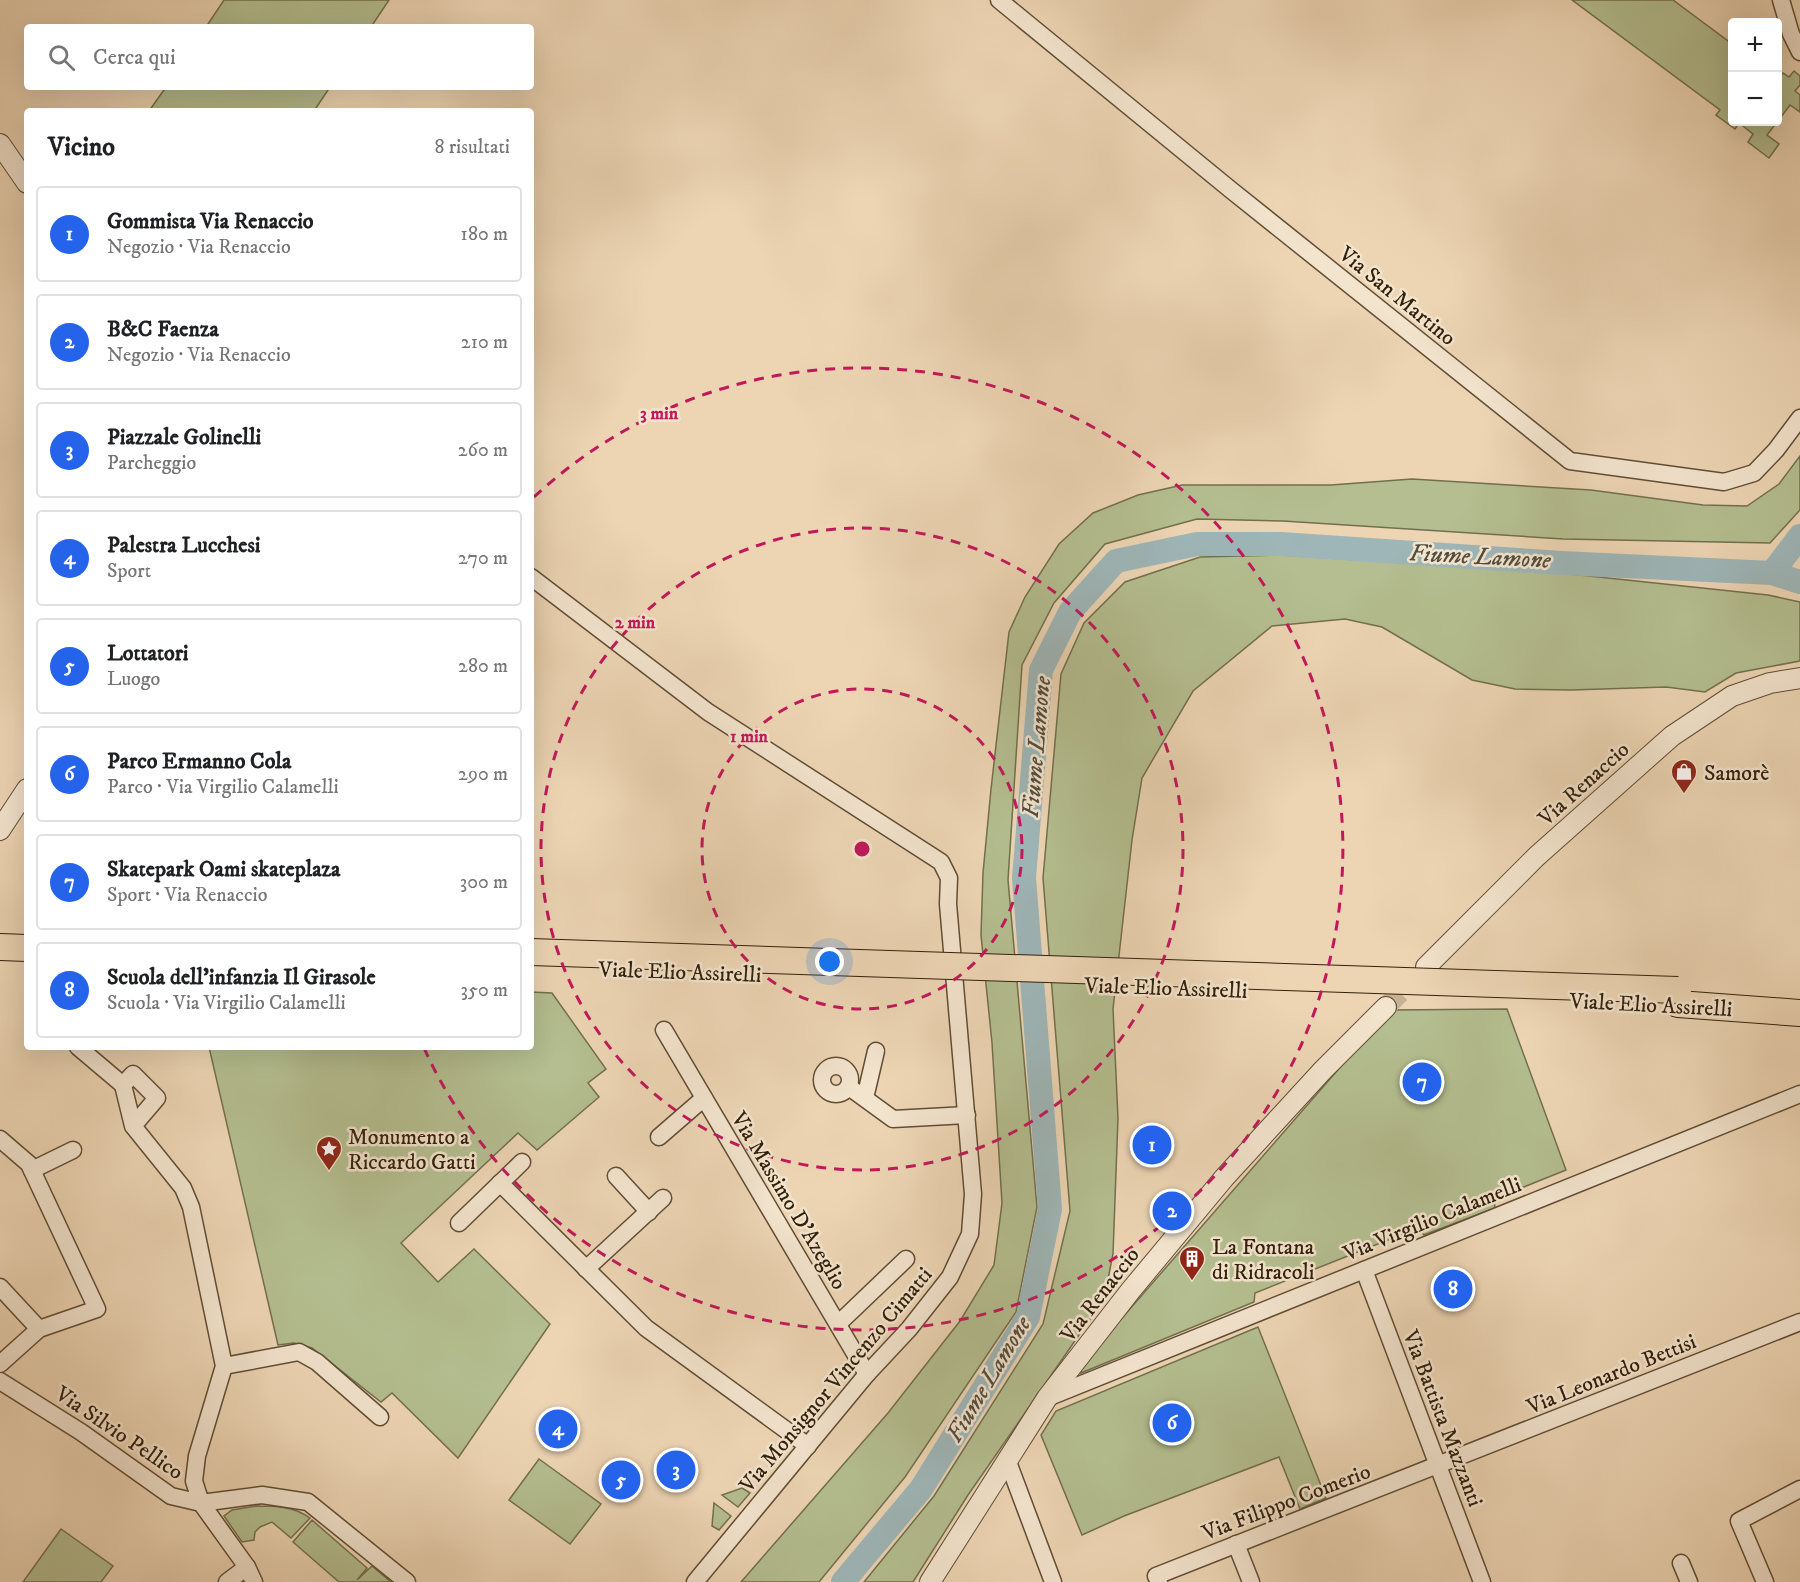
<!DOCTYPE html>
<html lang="it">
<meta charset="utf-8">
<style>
body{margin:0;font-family:"IM FELL DW Pica",serif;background:#f2f2f2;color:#202124}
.controls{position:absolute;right:18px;top:18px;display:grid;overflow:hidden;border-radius:6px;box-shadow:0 6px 24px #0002}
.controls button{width:54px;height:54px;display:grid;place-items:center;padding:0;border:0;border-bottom:2px solid #e0e0e0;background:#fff;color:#202124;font:30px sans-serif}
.you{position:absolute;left:830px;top:962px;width:21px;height:21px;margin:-15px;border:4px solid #fff;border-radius:50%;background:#1a73e8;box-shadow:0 0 0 9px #1a73e833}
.badge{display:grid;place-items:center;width:39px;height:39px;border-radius:50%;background:#2563eb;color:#fff;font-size:20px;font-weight:700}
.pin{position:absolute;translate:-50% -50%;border:3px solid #fff;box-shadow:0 2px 6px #0006}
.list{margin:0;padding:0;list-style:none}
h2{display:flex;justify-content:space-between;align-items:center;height:78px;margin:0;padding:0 24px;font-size:26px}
h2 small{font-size:20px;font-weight:400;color:#757577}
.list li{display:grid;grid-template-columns:39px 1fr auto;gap:18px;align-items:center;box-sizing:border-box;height:96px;margin:0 12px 12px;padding:0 12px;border:2px solid #e0e0e0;border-radius:6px}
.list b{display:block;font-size:22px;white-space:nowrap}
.list p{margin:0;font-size:20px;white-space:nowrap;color:#757577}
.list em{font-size:20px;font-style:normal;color:#757577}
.icon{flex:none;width:33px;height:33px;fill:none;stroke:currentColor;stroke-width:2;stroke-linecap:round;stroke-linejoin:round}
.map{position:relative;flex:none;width:1800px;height:1582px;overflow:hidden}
.search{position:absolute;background:#fff;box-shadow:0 6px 24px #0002;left:24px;top:24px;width:510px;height:66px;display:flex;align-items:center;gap:15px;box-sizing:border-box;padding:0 21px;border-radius:6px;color:#757577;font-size:22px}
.panel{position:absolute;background:#fff;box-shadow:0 6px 24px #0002;left:24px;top:108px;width:510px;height:942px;border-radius:6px}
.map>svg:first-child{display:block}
</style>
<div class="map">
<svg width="1800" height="1582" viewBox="0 0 1800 1582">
<rect width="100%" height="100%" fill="#edd5b4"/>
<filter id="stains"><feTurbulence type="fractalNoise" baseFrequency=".00333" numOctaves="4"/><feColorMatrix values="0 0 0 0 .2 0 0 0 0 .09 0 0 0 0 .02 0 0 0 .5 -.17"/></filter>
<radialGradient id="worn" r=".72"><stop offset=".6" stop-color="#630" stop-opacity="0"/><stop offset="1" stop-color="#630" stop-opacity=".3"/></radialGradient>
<g fill="#b4be90" stroke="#736f4e" stroke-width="1.5">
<path d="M224,0H389L371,27H206Z"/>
<path d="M1572,0H1673L1732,44V122H1777L1767,135L1779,144L1769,158L1748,142L1753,134L1739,123L1735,129L1716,115L1720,110Z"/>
<path d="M1794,71L1800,76V85L1795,91L1800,95V112L1790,105L1778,121V77L1779,78L1783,73L1789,77Z"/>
<path d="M166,87H330L314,111H149Z"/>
<path d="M1800,456V510L1770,543L1563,539L1283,521L1197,519L1105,544L1054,603L1022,665L1008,880L1037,1207L1016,1312L905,1477L819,1582H741L888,1413L960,1321L994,1265L1002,1203L992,1043L981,935L983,873L991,789L1009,632L1025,597L1059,544L1093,513L1138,495L1182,485H1331L1412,479L1591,490L1703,505L1747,506L1779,484Z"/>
<path d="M1282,555L1561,573L1768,595L1800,602V661L1736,673L1705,692L1666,687L1571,690L1515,689L1472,680L1382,627L1345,619L1272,626L1193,691L1142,778L1132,840L1113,1009L1118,1118L1113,1254L1104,1299L968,1495L913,1582H864L934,1496L1043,1324L1070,1211L1043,878L1061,674L1084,623L1125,582L1200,557Z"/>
<path d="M531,992L552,993L606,1069L588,1083L599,1097L537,1150L518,1133L401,1243L438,1282L474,1249L550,1324L458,1458L392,1393L381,1402L312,1348L294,1343L278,1345L209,1047H531Z"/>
<path d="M1507,1009L1566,1170L1494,1199L1495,1208L1424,1235L1418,1228L1255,1293L1254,1302L1081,1373L1082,1364L1390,1010Z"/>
<path d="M1258,1327L1326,1498L1300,1509L1279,1457L1124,1516L1082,1535L1041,1435L1056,1411Z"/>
<path d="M539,1459L601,1504L570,1544L509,1500Z"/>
<path d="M742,1488L750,1493L738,1507L722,1495Z"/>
<path d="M714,1503L731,1516L719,1530L712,1526Z"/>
<path d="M256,1506C275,1506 293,1506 310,1518L291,1538L272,1522L260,1527L255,1532L254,1540L242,1542L224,1516L232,1510Z"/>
<path d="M312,1520L367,1568L357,1580L372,1566L391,1582H339L293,1542Z"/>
<path d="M61,1529L113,1566L101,1582H23Z"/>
</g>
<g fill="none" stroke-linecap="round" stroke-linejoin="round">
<g stroke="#9eb6b8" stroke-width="24">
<path d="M1772,573L1800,536"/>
<path d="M843,1582L921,1489L1028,1317L1050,1209L1024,878L1041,670L1070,612L1116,561L1197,544H1281L1561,563L1772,573L1800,582"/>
</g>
<path stroke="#c8b192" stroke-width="20" stroke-dasharray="20 10" stroke-linecap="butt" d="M1386,1007L1418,975"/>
<defs>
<g id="minor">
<path d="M999,0L1231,190L1570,461L1724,482L1754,473L1776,450L1800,418"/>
<path d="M1781,0L1791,34L1800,52"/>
<path d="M531,577L708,712L941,862L949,878L948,904L973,1194L970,1234L950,1277L909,1329L867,1374L695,1582"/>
<path d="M664,1030L867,1374"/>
<path d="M78,1047L123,1085"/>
<circle cx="836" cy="1080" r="14"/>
<path d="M849,1087L893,1119L967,1115"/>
<path d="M865,1098L876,1051"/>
<path d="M133,1126L157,1098L133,1074L123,1085L133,1126L183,1188L191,1207L224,1366L197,1456L194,1481L201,1503L247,1567L254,1582"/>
<path d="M659,1137L704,1098"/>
<path d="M0,1139L29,1164L97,1309L39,1329L0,1364"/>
<path d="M32,1170L73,1150"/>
<path d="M616,1176L649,1212"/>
<path d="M500,1183L646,1328L808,1446"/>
<path d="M459,1223L522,1162"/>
<path d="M586,1269L663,1198"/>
<path d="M1364,1270L1482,1582"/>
<path d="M0,1287L39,1329"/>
<path d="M838,1324L906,1259"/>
<path d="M224,1366L299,1352L317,1362L380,1417"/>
<path d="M0,1381L81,1432L171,1496L201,1503L262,1495L308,1502L407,1582"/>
<path d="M1047,1398L1800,1094"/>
<path d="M1008,1462L1053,1582"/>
<path d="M1236,1544L1251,1582"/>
<path d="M1681,1563L1689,1582"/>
<path d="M227,1582L247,1567"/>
<path d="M1159,1582L1156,1576L1800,1322"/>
<path d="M1765,1582L1739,1521L1800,1489"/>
</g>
<g id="tertiary">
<path d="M0,144L27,183"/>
<path d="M0,830L27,789"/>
<path d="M1426,967L1537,856L1672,736L1732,696L1770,683L1800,678"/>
<path d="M930,1582L1047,1398L1131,1290L1224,1178L1323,1070L1386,1007"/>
</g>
<g id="primary">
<path d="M0,947L27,948"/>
<path d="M1678,1004L1800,1013"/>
</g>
</defs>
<use href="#minor" stroke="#614d35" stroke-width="19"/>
<use href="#tertiary" stroke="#614d35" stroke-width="22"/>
<use href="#primary" stroke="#32200b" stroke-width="28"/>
<use href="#minor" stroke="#f3e4ce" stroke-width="16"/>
<use href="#tertiary" stroke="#f3e4ce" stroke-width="20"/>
<use href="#primary" stroke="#edd5b4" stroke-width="26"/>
<defs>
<path id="primary-bridge" d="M531,952L1678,990"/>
</defs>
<use href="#primary-bridge" stroke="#32200b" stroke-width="28" stroke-linecap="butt"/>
<use href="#primary-bridge" stroke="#edd5b4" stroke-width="26"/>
</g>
<g fill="none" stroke="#c2185b" stroke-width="3" stroke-dasharray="10 8">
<circle cx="862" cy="849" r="160"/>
<circle cx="862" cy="849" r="321"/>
<path d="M534 497A481 481 0 1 1 424 1048"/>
</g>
<defs>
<symbol id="shop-pin" viewBox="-11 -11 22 30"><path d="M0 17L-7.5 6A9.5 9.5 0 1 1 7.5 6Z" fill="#8f2418" stroke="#f3e4ce"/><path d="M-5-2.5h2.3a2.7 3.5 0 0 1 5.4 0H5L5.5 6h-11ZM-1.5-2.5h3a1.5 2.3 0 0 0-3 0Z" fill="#fff"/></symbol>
<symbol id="sight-pin" viewBox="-11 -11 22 30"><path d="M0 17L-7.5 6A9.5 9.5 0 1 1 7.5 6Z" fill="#8f2418" stroke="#f3e4ce"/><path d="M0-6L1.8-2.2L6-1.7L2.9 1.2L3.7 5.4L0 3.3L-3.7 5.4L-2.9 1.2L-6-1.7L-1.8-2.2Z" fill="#fff"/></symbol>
<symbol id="building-pin" viewBox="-11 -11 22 30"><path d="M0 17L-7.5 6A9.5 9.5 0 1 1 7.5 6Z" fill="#8f2418" stroke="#f3e4ce"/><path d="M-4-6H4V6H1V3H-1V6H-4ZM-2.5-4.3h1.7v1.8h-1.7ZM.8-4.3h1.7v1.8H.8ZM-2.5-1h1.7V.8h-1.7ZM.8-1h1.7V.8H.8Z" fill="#fff"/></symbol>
</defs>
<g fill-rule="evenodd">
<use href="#shop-pin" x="1669" y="757" width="30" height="40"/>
<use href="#sight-pin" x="314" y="1134" width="30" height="40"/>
<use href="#building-pin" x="1177" y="1244" width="30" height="40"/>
</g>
<g text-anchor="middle" stroke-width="5" stroke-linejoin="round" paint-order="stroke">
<g font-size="22" fill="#32200b" stroke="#f3e4ce">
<text transform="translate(1398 295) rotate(39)" y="8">Via San Martino</text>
<text transform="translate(1583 783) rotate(-42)" y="8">Via Renaccio</text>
<text transform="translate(680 971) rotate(2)" y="8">Viale Elio Assirelli</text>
<text transform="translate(1166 987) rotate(2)" y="8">Viale Elio Assirelli</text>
<text transform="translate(1651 1004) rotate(3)" y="8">Viale Elio Assirelli</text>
<text transform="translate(790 1200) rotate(59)" y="8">Via Massimo D'Azeglio</text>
<text transform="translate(1432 1218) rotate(-22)" y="8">Via Virgilio Calamelli</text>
<text transform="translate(1099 1294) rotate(-52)" y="8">Via Renaccio</text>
<text transform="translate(1611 1373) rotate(-22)" y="8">Via Leonardo Bettisi</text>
<text transform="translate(835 1379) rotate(-50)" y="8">Via Monsignor Vincenzo Cimatti</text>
<text transform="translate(1444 1418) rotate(69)" y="8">Via Battista Mazzanti</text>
<text transform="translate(120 1432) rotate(34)" y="8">Via Silvio Pellico</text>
<text transform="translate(1286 1501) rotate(-21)" y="8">Via Filippo Comerio</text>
</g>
<g font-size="22" fill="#32200b" stroke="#f3e4ce" text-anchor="start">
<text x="1704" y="780">Samorè</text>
<text x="348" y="1144">Monumento a<tspan x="348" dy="25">Riccardo Gatti</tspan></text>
<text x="1212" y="1254">La Fontana<tspan x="1212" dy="25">di Ridracoli</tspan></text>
</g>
<g font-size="24" font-style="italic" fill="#524d3f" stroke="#f3e4ce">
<text transform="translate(1480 556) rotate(3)" y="8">Fiume Lamone</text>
<text transform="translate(1036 747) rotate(-85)" y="8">Fiume Lamone</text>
<text transform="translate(988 1379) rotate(-59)" y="8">Fiume Lamone</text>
</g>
</g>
<circle cx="862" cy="849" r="9" fill="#c2185b" stroke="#f3e4ce" stroke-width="3"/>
<g font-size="18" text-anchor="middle" font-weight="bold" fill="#c2185b" stroke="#f3e4ce" stroke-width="5" stroke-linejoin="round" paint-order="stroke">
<text x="659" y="419">3 min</text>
<text x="635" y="628">2 min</text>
<text x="749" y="742">1 min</text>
</g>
<rect width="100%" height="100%" filter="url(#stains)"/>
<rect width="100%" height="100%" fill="url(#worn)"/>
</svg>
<div class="controls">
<button>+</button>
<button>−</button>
</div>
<div class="you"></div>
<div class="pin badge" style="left:1152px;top:1145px">1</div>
<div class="pin badge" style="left:1172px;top:1211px">2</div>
<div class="pin badge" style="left:676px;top:1470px">3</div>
<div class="pin badge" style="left:558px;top:1429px">4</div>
<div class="pin badge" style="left:621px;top:1480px">5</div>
<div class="pin badge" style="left:1172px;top:1423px">6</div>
<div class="pin badge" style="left:1422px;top:1082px">7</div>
<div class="pin badge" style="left:1453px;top:1289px">8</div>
<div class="search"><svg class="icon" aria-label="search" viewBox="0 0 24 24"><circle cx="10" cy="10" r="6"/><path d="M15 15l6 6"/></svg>Cerca qui</div>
<section class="panel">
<h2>Vicino<small>8 risultati</small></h2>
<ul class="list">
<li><span class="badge">1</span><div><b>Gommista Via Renaccio</b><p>Negozio · Via Renaccio</p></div><em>180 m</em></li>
<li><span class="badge">2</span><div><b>B&amp;C Faenza</b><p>Negozio · Via Renaccio</p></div><em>210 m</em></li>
<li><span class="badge">3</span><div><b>Piazzale Golinelli</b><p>Parcheggio</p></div><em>260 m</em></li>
<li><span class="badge">4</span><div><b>Palestra Lucchesi</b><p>Sport</p></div><em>270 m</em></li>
<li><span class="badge">5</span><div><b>Lottatori</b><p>Luogo</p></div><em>280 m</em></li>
<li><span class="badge">6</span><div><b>Parco Ermanno Cola</b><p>Parco · Via Virgilio Calamelli</p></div><em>290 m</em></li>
<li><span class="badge">7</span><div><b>Skatepark Oami skateplaza</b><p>Sport · Via Renaccio</p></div><em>300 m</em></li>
<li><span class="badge">8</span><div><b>Scuola dell'infanzia Il Girasole</b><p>Scuola · Via Virgilio Calamelli</p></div><em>350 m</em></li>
</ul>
</section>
</div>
